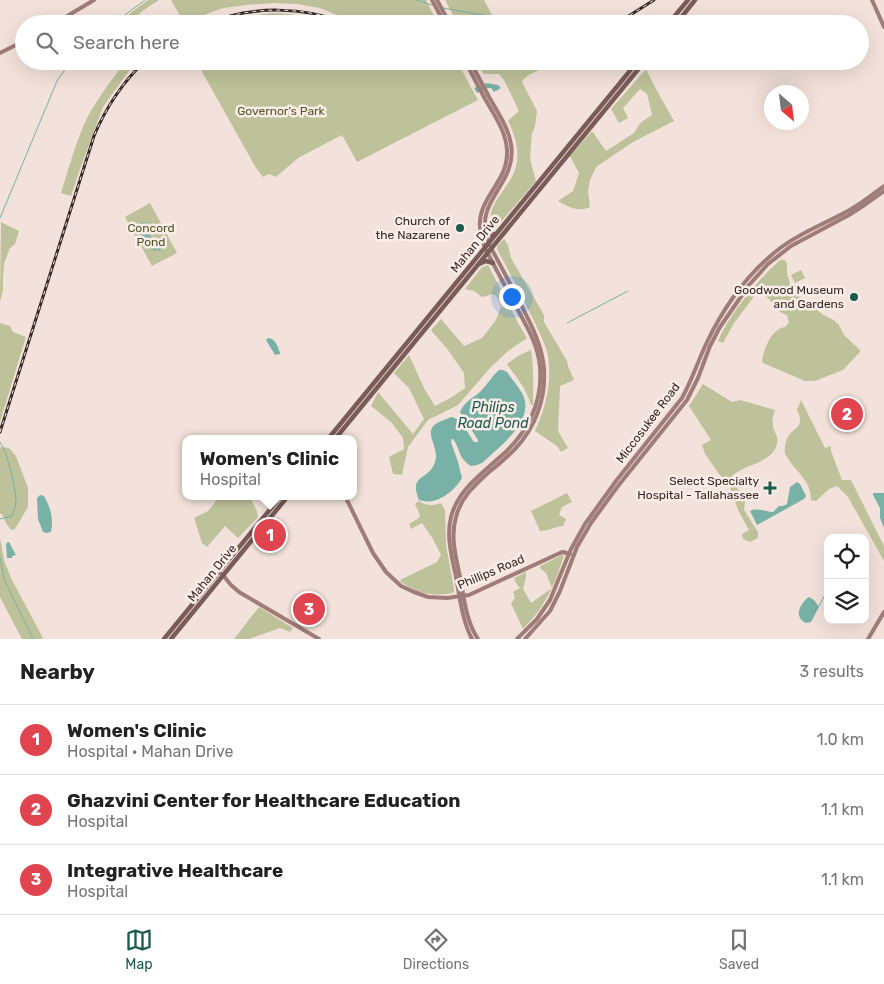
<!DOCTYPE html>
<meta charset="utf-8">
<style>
body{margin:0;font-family:Rubik,sans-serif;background:#f6f6f6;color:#222}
.controls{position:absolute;right:15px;bottom:15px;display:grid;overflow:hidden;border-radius:10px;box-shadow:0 5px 20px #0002}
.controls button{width:45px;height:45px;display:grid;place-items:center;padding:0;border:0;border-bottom:1px solid #e0e0e0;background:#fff;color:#222;font:25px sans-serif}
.compass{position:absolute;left:764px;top:85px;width:45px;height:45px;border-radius:50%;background:#fff;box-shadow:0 5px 20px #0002;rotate:152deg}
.you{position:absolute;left:511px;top:296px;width:18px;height:18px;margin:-12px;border:4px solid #fff;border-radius:50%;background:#1a73e8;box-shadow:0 0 0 8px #1a73e833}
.badge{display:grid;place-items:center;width:32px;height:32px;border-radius:50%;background:#1b5a4f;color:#fff;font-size:16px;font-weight:700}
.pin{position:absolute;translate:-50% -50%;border:2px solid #fff;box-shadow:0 1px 5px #0006}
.popup{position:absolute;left:182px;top:435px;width:175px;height:65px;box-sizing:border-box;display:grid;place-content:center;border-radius:10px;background:#fff;filter:drop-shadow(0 1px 4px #0005);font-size:16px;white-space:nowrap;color:#767676}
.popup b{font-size:19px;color:#222}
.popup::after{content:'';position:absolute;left:50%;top:100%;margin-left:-10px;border:10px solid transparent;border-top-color:#fff}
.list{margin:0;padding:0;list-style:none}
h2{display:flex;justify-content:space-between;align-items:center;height:65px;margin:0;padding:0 20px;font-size:21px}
h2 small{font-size:16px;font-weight:400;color:#767676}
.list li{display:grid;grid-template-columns:32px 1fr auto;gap:15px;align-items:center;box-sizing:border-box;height:70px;padding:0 20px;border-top:1px solid #e0e0e0}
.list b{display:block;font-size:19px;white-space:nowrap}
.list p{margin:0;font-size:16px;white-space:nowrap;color:#767676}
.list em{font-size:16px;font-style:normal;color:#767676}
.icon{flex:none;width:28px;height:28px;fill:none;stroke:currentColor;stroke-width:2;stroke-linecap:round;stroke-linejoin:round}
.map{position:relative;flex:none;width:884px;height:639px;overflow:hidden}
.search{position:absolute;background:#fff;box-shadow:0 5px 20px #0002;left:15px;right:15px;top:15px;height:55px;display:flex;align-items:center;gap:12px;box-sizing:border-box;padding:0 18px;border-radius:28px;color:#767676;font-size:19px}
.sheet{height:275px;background:#fff}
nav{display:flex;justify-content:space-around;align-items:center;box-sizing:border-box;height:70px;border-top:1px solid #e0e0e0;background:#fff;font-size:14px;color:#767676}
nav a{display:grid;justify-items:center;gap:2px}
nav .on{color:#1b5a4f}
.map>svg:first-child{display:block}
</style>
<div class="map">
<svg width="884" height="639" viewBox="0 0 884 639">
<rect width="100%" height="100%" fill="#f3e2db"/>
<g fill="#bec29a">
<path d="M148,0H159L145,9L128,24H116Z"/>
<path d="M171,0H426L438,24H359L320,8L297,4L274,3L246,5L223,8L204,15L188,24H174L182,19Z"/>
<path d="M445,0H484L497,24H458Z"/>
<path d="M275,13L298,15L335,24H221C239,18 256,14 275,13Z"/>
<path d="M127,61H136L103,107L80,169L71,196L61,193C69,168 76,140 88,116C98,98 113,77 127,61Z"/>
<path d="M196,61H426L461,69L478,100L357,162L342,135L298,158L276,177L269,174L263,177L256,168Z"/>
<path d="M533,61H543L544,67C537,72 526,74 522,82L537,111L535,127L532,133L530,159L536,181L494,230C480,208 511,188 516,167C520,150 515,135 508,121L519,111L504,80L499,74H484L479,67C498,68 515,67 533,61Z"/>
<path d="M646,69L656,89L674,121L633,142L596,167L590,180L588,191L590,207C578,213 567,206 558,201L573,191L579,173L570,156L592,131L606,151L634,133L640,123L652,115L647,94L640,89L623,108L628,118L619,123L611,109Z"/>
<path d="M150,203L177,253L152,266L125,217Z"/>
<path d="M1,222L19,231L15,244L10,248L4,264L3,278V290L0,302Z"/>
<path d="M504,239L508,245L511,258L544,315V322L567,361L568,366L574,380L560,386L558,431L568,448L561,452L557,446L535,431C546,406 552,384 548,356C546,345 539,332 534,321C522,297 510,273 497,249L498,245Z"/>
<path d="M780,260H785L787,264V274L792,290L822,314L835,321L839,325L844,335L860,350V352L843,370L815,381H805L763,363L762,361C764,349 771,329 785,327L789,322L787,315L780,312L770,300L759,290L734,323L723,343L718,341C730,313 757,281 780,260Z"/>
<path d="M488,265L517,321L527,338L508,351L491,367L458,405L428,420L408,447L402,475L393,474L389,457L404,449L403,438L391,422L371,406L378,392L413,434L424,419L409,388L394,373L409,355L424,388L435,406L452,397L465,388L464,373L448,350L431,330L441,319L464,346L482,338L496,320L501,307L497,297L493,294L482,297L474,291L465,289L482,267Z"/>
<path d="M801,270L805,278L795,283L791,275Z"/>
<path d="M0,323L10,326L13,332L26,337L0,422Z"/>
<path d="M531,350C534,368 533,386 533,405H531C527,389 516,377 507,364L518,356Z"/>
<path d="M703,384L732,402L740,400L775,410C773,415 772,420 773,426C774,432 779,437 777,444C772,464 743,464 731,477L745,501L744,510L758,532V538L750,542L743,539L742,534L749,530L739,512L729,485L719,474L705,454L702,445L711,440L689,406Z"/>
<path d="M801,400L825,448L831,446V451L842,480H851L884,546V561L848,497L837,486L829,489L816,501L811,500C811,481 799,475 789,460C788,458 786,456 785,454C784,449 786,439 789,435C790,433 792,432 794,430C802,425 801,417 797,410Z"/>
<path d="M0,447L9,448L11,450L16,456L28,488V507L15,529L11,530L6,523L2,514H0Z"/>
<path d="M567,493L572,502L562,507L559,515L566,519L563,526C554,527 548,531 540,531L531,511Z"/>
<path d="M220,496H249L257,511L258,517L238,538L225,526L207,547L202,543L194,518L208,511Z"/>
<path d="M419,501C426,506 433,506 441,503L445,510L446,545L454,589V592L452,593C434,597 416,593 401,582L400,580L402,579L437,562L441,555L433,539L422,523L411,529L409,524L419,518L420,515L415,504Z"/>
<path d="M0,538L4,560L11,578L43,638L41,639H22L0,597Z"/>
<path d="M562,555H564C555,585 545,607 523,629L511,603L515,598L513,592L520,588L516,583L514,578L526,572V577L523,589L531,603L552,588L546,573L540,568V566Z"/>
<path d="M259,607L293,628L290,632L280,628L249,639H234Z"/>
</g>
<g fill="#78b1a6">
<path d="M487,83L498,85L501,88L494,92L491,88H488L477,93L474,88Z"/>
<path d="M146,222L151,238C155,242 162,241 161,249C148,256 141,234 139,225L141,223Z"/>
<path d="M268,338C275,338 278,347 280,353V354L275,355L266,340Z"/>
<path d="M499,370H503L507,372C512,379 519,387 523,395C535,421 499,447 482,463L477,465L471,466C458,458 461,450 453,439H452L451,442L458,462L462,478C454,492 436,506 419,500C408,474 429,481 435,462C441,445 417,429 444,420C446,419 449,418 451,417C460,417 469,435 474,442H478V440L460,412C464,402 473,398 480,392C487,385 492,376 499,370Z"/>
<path d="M797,482L800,484L806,496L804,499L757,525L750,511C758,507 765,512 773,512L779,506H783L787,504L790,487Z"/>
<path d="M873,493H884V528L880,518V508L873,495Z"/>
<path d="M40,495L44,496C50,506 54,519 51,532L47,533L43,532L38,519L37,498Z"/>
<path d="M8,542H9L16,555L12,556V558H7L6,544Z"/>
<path d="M809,597L814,600L819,607L811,622L806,623C793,617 800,603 809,597Z"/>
</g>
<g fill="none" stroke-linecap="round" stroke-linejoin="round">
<g stroke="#78b1a6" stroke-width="1">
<path d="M417,0L432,5"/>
<path d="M156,1L157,0"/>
<path d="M443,8L494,17"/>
<path d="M113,24L145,0"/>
<path d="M0,218L57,81L71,61"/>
<path d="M567,323L628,291"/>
<path d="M0,442C8,454 15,485 16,500C16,505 14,511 12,516L0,519"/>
<path d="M0,557L4,579L33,639"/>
<path d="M819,606L828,589"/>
</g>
<g stroke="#9f7c77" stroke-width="4">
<path d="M432,0L445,24"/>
<path d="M437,0L450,24"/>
<path d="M872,0L884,27"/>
<path d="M54,24L94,0"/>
<path d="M0,53L24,41"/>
<path d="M345,496L373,553L386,572L401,586L414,592L428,597L447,598L469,595L560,553L563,552L570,554"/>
<path d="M222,574L231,585L239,592L319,639"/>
<path d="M472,639C462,620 460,598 456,577C452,557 446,537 451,517C458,490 480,475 500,457C527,434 543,403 540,367C538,344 526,325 515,305C505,286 495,267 485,248C465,200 509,189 507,150C506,131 493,113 484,97"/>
<path d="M478,639C466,621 464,598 460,577C456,557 450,537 456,517C461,497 475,485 489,472C498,465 507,457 515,449C535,428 546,399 544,369C542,342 528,319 516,295C508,280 500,264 491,248C468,200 518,188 511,144C508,126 496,110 488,95"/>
<path d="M517,639L537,619L550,600L571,549L585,524L616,481L682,398C692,380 698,361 707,342C724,307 748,273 779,249C799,233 824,224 846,212C860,205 872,195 884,186"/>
<path d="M525,639L550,611L560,591L577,547L591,523L618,486L687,400L698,378L710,346L720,327L749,285L768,264L791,246L849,215L866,204L884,191"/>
<path d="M868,639L884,612"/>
</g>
<g stroke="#795b58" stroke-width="4.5">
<path d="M668,24L688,0"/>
<path d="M676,24L695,0"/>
<path d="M486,232L490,235L495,234"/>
<path d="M479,264L486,261L493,263"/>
<path d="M328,439L638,61"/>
<path d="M335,439L645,61"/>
<path d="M164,639L281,496"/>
<path d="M171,639L288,496"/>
</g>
<defs>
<g id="rail">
<path d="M206,24C252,5 303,6 350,24"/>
<path d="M616,24L654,0"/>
<path d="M444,61C470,67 496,66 521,61"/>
<path d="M0,432L94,136C106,107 123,82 145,61"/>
</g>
</defs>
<use href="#rail" stroke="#372827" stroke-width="3"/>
<use href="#rail" stroke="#faede7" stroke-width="1" stroke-dasharray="4" stroke-linecap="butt"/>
<g stroke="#9f7c77" stroke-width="4">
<path d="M465,61L484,97"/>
<path d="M470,61L488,95"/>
</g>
</g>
<g fill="#1b5a4f" stroke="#faede7" stroke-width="2">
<circle cx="460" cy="228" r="5"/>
<circle cx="854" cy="297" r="5"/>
<path d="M767.5 480.5h5v5h5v5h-5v5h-5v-5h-5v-5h5z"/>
</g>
<g text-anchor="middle" stroke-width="5" stroke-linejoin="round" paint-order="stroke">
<g font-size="12" fill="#50562a" stroke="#faede7">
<text x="281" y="115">Governor's Park</text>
<text x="151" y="232">Concord<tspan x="151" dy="14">Pond</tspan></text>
</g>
<g font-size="12" fill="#372827" stroke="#faede7" text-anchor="end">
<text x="450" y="225">Church of<tspan x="450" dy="14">the Nazarene</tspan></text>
<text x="844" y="294">Goodwood Museum<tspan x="844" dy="14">and Gardens</tspan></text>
<text x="759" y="485">Select Specialty<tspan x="759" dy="14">Hospital - Tallahassee</tspan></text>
</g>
<g font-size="12" fill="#372827" stroke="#faede7">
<text transform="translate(475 244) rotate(-51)" y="4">Mahan Drive</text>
<text transform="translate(648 423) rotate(-53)" y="4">Miccosukee Road</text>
<text transform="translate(491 572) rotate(-23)" y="4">Phillips Road</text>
<text transform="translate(212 573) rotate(-51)" y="4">Mahan Drive</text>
</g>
<g font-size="14" font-style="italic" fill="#1b5a4f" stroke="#faede7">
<text x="493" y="412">Philips<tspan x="493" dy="16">Road Pond</tspan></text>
</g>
</g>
</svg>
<div class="controls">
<button><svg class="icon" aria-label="locate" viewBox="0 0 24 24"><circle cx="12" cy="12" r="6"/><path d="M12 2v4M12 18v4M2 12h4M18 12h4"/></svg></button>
<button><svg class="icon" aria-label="layers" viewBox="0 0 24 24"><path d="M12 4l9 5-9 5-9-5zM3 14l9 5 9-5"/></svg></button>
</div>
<svg class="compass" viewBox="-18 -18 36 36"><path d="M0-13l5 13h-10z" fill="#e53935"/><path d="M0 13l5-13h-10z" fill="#767676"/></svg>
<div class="you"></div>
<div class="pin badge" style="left:270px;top:535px;background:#e0444e">1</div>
<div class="popup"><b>Women's Clinic</b>Hospital</div>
<div class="pin badge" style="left:847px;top:414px;background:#e0444e">2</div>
<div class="pin badge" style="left:309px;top:609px;background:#e0444e">3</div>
<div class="search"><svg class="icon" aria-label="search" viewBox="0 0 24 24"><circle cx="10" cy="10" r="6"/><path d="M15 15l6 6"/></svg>Search here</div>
</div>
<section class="sheet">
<h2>Nearby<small>3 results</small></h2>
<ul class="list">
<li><span class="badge" style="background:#e0444e">1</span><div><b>Women's Clinic</b><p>Hospital · Mahan Drive</p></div><em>1.0 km</em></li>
<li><span class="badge" style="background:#e0444e">2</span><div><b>Ghazvini Center for Healthcare Education</b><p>Hospital</p></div><em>1.1 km</em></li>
<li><span class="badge" style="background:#e0444e">3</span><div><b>Integrative Healthcare</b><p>Hospital</p></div><em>1.1 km</em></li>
</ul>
</section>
<nav>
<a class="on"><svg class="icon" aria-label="map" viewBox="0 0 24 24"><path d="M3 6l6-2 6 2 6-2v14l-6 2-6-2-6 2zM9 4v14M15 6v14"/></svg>Map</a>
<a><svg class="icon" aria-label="directions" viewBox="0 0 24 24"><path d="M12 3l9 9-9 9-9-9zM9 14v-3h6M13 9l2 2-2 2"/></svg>Directions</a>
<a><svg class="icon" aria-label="saved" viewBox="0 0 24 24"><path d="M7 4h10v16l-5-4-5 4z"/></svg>Saved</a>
</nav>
